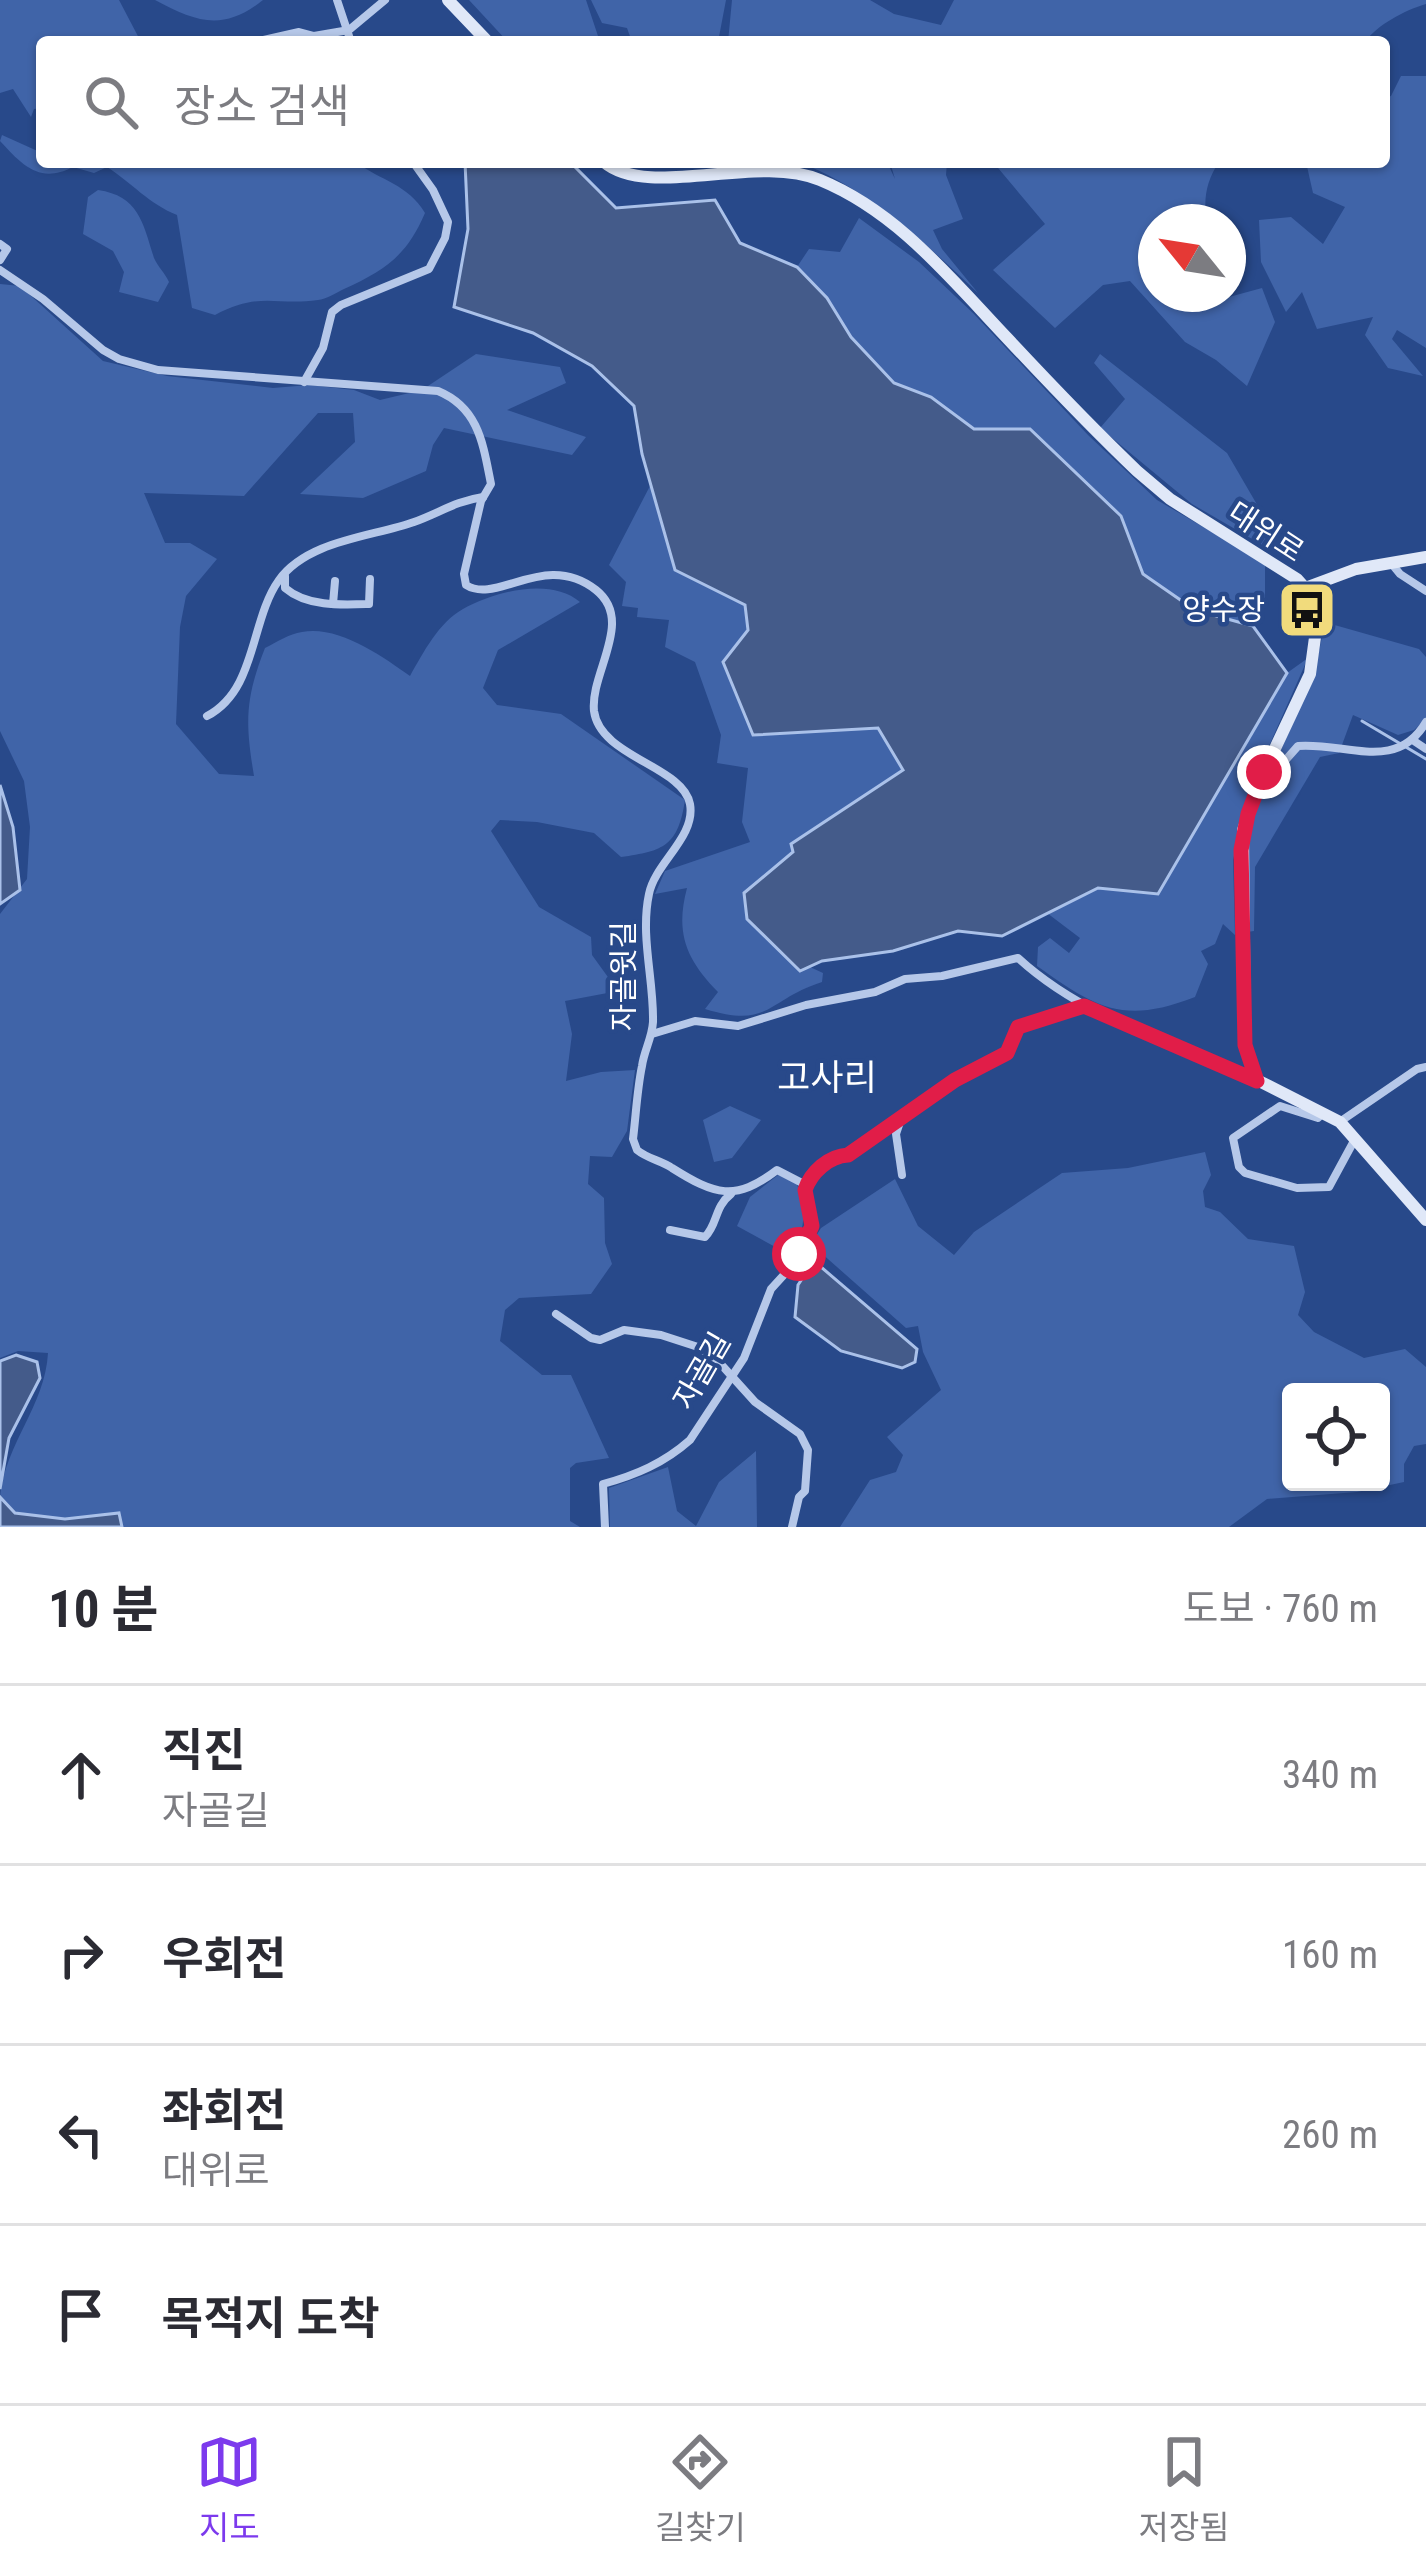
<!DOCTYPE html>
<html lang="ko">
<meta charset="utf-8">
<style>
body{margin:0;font-family:"Roboto Condensed","Noto Sans KR",sans-serif;background:#f7f7f7;color:#2b2b33}
.controls{position:absolute;right:36px;bottom:36px;display:grid;overflow:hidden;border-radius:12px;box-shadow:0 3px 9px #0004}
.controls button{width:108px;height:108px;display:grid;place-items:center;padding:0;border:0;border-bottom:3px solid #e1e1e2;background:#fff;color:#2b2b33;font:60px sans-serif}
.compass{position:absolute;left:1138px;top:204px;width:108px;height:108px;border-radius:50%;background:#fff;box-shadow:0 3px 9px #0004;rotate:300deg}
.stop{position:absolute;width:36px;height:36px;margin:-27px;border:9px solid #e11d48;border-radius:50%;background:#fff}
.stop.end{background:#e11d48;border-color:#fff;box-shadow:0 3px 12px #0008}
.list{margin:0;padding:0;list-style:none}
h2{display:flex;justify-content:space-between;align-items:center;height:156px;margin:0;padding:0 48px;font-size:51px}
h2 small{font-size:39px;font-weight:400;color:#7c7c81}
.list li{display:grid;grid-template-columns:78px 1fr auto;gap:36px;align-items:center;box-sizing:border-box;height:180px;padding:0 48px;border-top:3px solid #e1e1e2}
.list b{display:block;font-size:45px;white-space:nowrap}
.list p{margin:0;font-size:39px;white-space:nowrap;color:#7c7c81}
.list em{font-size:39px;font-style:normal;color:#7c7c81}
.icon{flex:none;width:66px;height:66px;fill:none;stroke:currentColor;stroke-width:2;stroke-linecap:round;stroke-linejoin:round}
.map{position:relative;flex:none;width:1426px;height:1527px;overflow:hidden}
.search{position:absolute;background:#fff;box-shadow:0 3px 9px #0004;left:36px;right:36px;top:36px;height:132px;display:flex;align-items:center;gap:30px;box-sizing:border-box;padding:0 42px;border-radius:12px;color:#7c7c81;font-size:45px}
.sheet{height:876px;background:#fff}
nav{display:flex;justify-content:space-around;align-items:center;box-sizing:border-box;height:168px;border-top:3px solid #e1e1e2;background:#fff;font-size:33px;color:#7c7c81}
nav a{display:grid;justify-items:center;gap:6px}
nav .on{color:#7c3aed}
.map>svg:first-child{display:block}
</style>
<div class="map">
<svg width="1426" height="1527" viewBox="0 0 1426 1527">
<rect width="100%" height="100%" fill="#28498a"/>
<g fill="#4064a8" fill-rule="evenodd">
<path d="M0,0H119L141,42H42V108L34,109L31,117L13,89L0,93Z"/>
<path d="M155,0H263C223,32 196,22 155,0Z"/>
<path d="M469,0H586L598,36L609,42H508Z"/>
<path d="M591,0H726L718,42H632L627,28L602,23Z"/>
<path d="M732,0H870L894,14L941,25L954,0H1426V4C1405,10 1377,25 1365,42H728Z"/>
<path d="M1401,76H1426V348L1397,330L1392,339L1423,376L1388,368L1365,335L1373,317L1317,329L1302,292L1286,312L1261,262L1259,220L1291,217L1323,244L1345,207L1313,193L1306,162H1384V98L1391,96Z"/>
<path d="M2,135L42,153V162H356C381,181 408,184 425,213C407,255 386,270 344,289C336,293 326,299 318,300C275,306 260,291 215,315L192,308L177,215C149,204 132,183 107,167L94,173L73,167C40,184 23,166 0,141Z"/>
<path d="M799,162H887L895,179L890,162H947L946,175L963,219L933,230L942,249L978,293C923,241 870,190 799,162Z"/>
<path d="M993,162H1219C1206,181 1203,200 1207,222H1156V294H1209L1218,300L1262,288L1275,322L1247,386L1216,360L1185,342L1130,281L1103,285L1055,328L993,270L1045,224Z"/>
<path d="M98,190C139,196 143,223 154,258C158,267 165,273 169,282L158,302L119,292L124,272L113,251L83,234L88,197Z"/>
<path d="M859,218L919,262L974,314L1088,435L1157,500L1265,563V599L1252,600L1251,605L1236,613L1253,626L1195,610L1143,574L1121,516L1031,429H974L931,397L894,383L851,337L827,298L797,267L809,249L840,252Z"/>
<path d="M0,284L20,286L103,361L167,376L273,388L309,385L354,390L380,400L422,390L476,354L560,367L566,383L507,410L586,437L572,455L444,428L433,445L426,471L363,498L300,494L355,442L353,413H318L244,496L144,493L165,543H190L217,559L186,596L180,627L176,724L219,774L254,776C245,722 245,699 265,648C277,642 289,634 302,632C338,625 382,656 410,676C423,653 439,622 463,609C495,591 551,577 580,602L498,650L483,688L497,705L561,714L685,800C678,846 664,851 621,857L594,833L537,822L500,820L491,831L539,907L591,937L592,955L618,991L565,1001L572,1034L566,1081L601,1072L635,1070L627,1131L612,1157L590,1156L588,1184L604,1198L605,1243L612,1264L591,1294L519,1298L505,1310L500,1341L542,1375H571L609,1458L576,1463L570,1468V1521L580,1527H122L119,1514L65,1519L15,1513L0,1497C5,1444 45,1406 48,1353L18,1351L0,1358V914L27,879L30,827L24,781L0,731Z"/>
<path d="M1100,354L1227,453L1266,520L1278,554L1192,504L1100,428L1125,399L1094,363Z"/>
<path d="M651,484L675,570L745,605L748,630L878,728L904,771L792,844L793,852L744,893L800,971L810,967L823,973L822,982C766,1000 771,1029 705,1009L718,992C686,959 675,933 687,888L655,894L665,871L750,842L742,822L748,768L717,763L721,735L695,662L665,647L669,620L637,617L638,608L622,606L626,582L609,565Z"/>
<path d="M1324,622L1419,649L1426,657V719L1414,730L1398,735L1353,715L1339,753L1320,757L1255,867L1254,931L1247,932C1248,898 1242,854 1252,821C1274,751 1316,696 1324,622Z"/>
<path d="M1308,658L1249,791L1233,860L1235,935L1223,924L1215,944L1201,951L1208,964L1195,997C1123,1025 1096,1008 1037,966L1038,947L1050,938L1069,953L1080,938L1047,913L1098,887L1159,893L1287,673Z"/>
<path d="M730,1106L761,1120L732,1158L714,1162L703,1120Z"/>
<path d="M1205,1152L1211,1175L1203,1191L1205,1207L1220,1212L1248,1239L1294,1246L1305,1292L1298,1315L1314,1332L1364,1358L1405,1349L1426,1367V1444L1414,1446L1404,1464V1482L1357,1492L1267,1499L1229,1527H840L870,1480L896,1472L903,1455L887,1437L941,1390L923,1352L918,1326L906,1328L811,1244L821,1228L895,1179L918,1226L954,1255L974,1232L1062,1173L1128,1168ZM1291,1392H1381V1482H1291Z"/>
<path d="M778,1175L795,1179C807,1210 807,1227 790,1255L737,1226L750,1197Z"/>
<path d="M756,1451L757,1527H610L609,1488L668,1467L677,1511L696,1526L719,1482Z"/>
</g>
<g fill="#445b8a" stroke="#aac1e9" stroke-width="3">
<path d="M465,162H570L616,208L715,200L740,243L797,267L827,298L851,337L894,383L931,397L974,429H1030L1121,516L1143,574L1195,610L1253,626L1287,673L1158,894L1098,888L1002,936L958,931L893,951L822,961L800,971L747,919L744,893L793,852L791,844L903,770L878,728L753,735L723,662L748,630L745,605L675,570L642,454L634,406L592,366L533,333L454,307L468,229Z"/>
<path d="M0,785L13,827L20,890L0,904Z"/>
<path d="M814,1261L917,1349L915,1362L902,1368L841,1351L795,1317L798,1285Z"/>
<path d="M16,1355L37,1362L40,1378L9,1438L0,1489V1361Z"/>
<path d="M0,1497L15,1513L65,1519L119,1513L122,1527H0Z"/>
</g>
<g fill="none" stroke-linecap="round" stroke-linejoin="round">
<path stroke="#aac1e9" stroke-width="3" d="M1362,721L1426,759"/>
<g stroke="#b6c8e9" stroke-width="8">
<path d="M337,0L351,42"/>
<path d="M254,42L299,32L314,36L349,30L385,0"/>
<path d="M0,244L7,249L0,260"/>
<path d="M0,270L43,299L103,350L119,359L158,370L438,391C479,408 483,444 491,484L481,501L464,574L466,585C497,605 545,550 596,590C635,621 590,672 594,711C600,757 683,766 690,804C696,837 655,863 649,894C640,936 654,980 653,1022C652,1038 644,1051 642,1066C637,1090 636,1115 633,1139L637,1150C648,1159 660,1160 672,1168C715,1195 735,1202 777,1170L806,1185"/>
<path d="M304,382L323,348L332,312L341,305L429,269L445,238L448,222L433,190L413,162"/>
<path d="M1391,563L1400,574L1426,591"/>
<path d="M285,576V588C307,607 342,605 369,604L370,579"/>
<path d="M333,604L335,581"/>
<path d="M207,716C257,690 250,620 279,580C308,540 372,537 414,522C439,513 456,501 483,497"/>
<path d="M1414,741L1426,749"/>
<path d="M1264,772H1275L1298,746C1346,742 1396,773 1426,722"/>
<path d="M652,1034L695,1021L738,1026L806,1005L875,992L905,979L942,976L1018,958C1083,1018 1175,1045 1256,1080"/>
<path d="M1322,1114L1318,1118L1280,1106L1233,1138L1239,1167L1245,1173L1297,1188L1329,1187L1355,1139"/>
<path d="M901,1119L896,1134L902,1175"/>
<path d="M1341,1121L1417,1069L1426,1067"/>
<path d="M670,1230L705,1237C718,1224 714,1207 731,1194"/>
<path d="M556,1314L591,1338L600,1340L624,1330L661,1335L698,1347L718,1361L755,1402L800,1434L808,1450L805,1491L799,1497L792,1527"/>
<path d="M605,1527L603,1484C636,1475 664,1463 690,1440L744,1358L771,1289L792,1266L807,1238L812,1218L805,1189C811,1172 829,1156 848,1155L955,1080L1007,1053L1018,1027L1084,1006"/>
</g>
<g stroke="#e0e8f8" stroke-width="12">
<path d="M448,0L488,42"/>
<path d="M604,162C648,200 757,153 820,180C898,212 951,279 1008,339C1050,384 1092,428 1137,471L1170,499L1297,579L1305,588L1316,630L1310,674L1264,772L1243,830L1245,1045L1257,1080L1340,1122L1426,1220"/>
<path d="M1305,588L1356,569L1426,557"/>
</g>
</g>
<g fill="none" stroke-linecap="round" stroke-linejoin="round">
<path stroke="#e11d48" stroke-width="15" d="M799,1254L812,1226L805,1190C811,1172 829,1156 848,1155L955,1080L1007,1053L1018,1027L1084,1006L1257,1081L1245,1045L1241,850L1248,814L1264,772"/>
</g>
<defs>
<symbol id="bus-square" viewBox="-11 -11 22 22"><rect x="-9" y="-9" width="18" height="18" rx="4" fill="#f1db7c" stroke="#28498a"/><path d="M-5-6H5V4H4V6H2V4H-2V6H-4V4H-5ZM-3.5-4V0h7V-4ZM-3.5 1.2v1.5H-2V1.2ZM2 1.2v1.5H3.5V1.2Z" fill="#111"/></symbol>
</defs>
<g fill-rule="evenodd">
<use href="#bus-square" x="1274" y="577" width="66" height="66"/>
</g>
<g text-anchor="middle" stroke-width="9" stroke-linejoin="round" paint-order="stroke">
<g font-size="30" fill="#fff" stroke="#28498a">
<text transform="translate(1266 532) rotate(33)" y="10">대위로</text>
<text transform="translate(624 976) rotate(-90)" y="10">자골윗길</text>
<text transform="translate(702 1371) rotate(-60)" y="10">자골길</text>
</g>
<g font-size="30" fill="#fff" stroke="#28498a" text-anchor="end">
<text x="1265" y="620">양수장</text>
</g>
<g font-size="36" fill="#fff" stroke="#28498a">
<text x="827" y="1090">고사리</text>
</g>
</g>
</svg>
<div class="controls">
<button><svg class="icon" aria-label="locate" viewBox="0 0 24 24"><circle cx="12" cy="12" r="6"/><path d="M12 2v4M12 18v4M2 12h4M18 12h4"/></svg></button>
</div>
<svg class="compass" viewBox="-18 -18 36 36"><path d="M0-13l5 13h-10z" fill="#e53935"/><path d="M0 13l5-13h-10z" fill="#7c7c81"/></svg>
<div class="stop" style="left:799px;top:1254px"></div>
<div class="stop end" style="left:1264px;top:772px"></div>
<div class="search"><svg class="icon" aria-label="search" viewBox="0 0 24 24"><circle cx="10" cy="10" r="6"/><path d="M15 15l6 6"/></svg>장소 검색</div>
</div>
<section class="sheet">
<h2>10 분<small>도보 · 760 m</small></h2>
<ul class="list">
<li><svg class="icon" aria-label="ahead" viewBox="0 0 24 24"><path d="M12 20V5M6 11l6-6 6 6"/></svg><div><b>직진</b><p>자골길</p></div><em>340 m</em></li>
<li><svg class="icon" aria-label="right" viewBox="0 0 24 24"><path d="M7 20v-9h11M14 6l5 5-5 5"/></svg><div><b>우회전</b></div><em>160 m</em></li>
<li><svg class="icon" aria-label="left" viewBox="0 0 24 24"><path d="M17 20v-9H6M10 6l-5 5 5 5"/></svg><div><b>좌회전</b><p>대위로</p></div><em>260 m</em></li>
<li><svg class="icon" aria-label="arrive" viewBox="0 0 24 24"><path d="M6 21V4h12l-3 4 3 4H6"/></svg><div><b>목적지 도착</b></div></li>
</ul>
</section>
<nav>
<a class="on"><svg class="icon" aria-label="map" viewBox="0 0 24 24"><path d="M3 6l6-2 6 2 6-2v14l-6 2-6-2-6 2zM9 4v14M15 6v14"/></svg>지도</a>
<a><svg class="icon" aria-label="directions" viewBox="0 0 24 24"><path d="M12 3l9 9-9 9-9-9zM9 14v-3h6M13 9l2 2-2 2"/></svg>길찾기</a>
<a><svg class="icon" aria-label="saved" viewBox="0 0 24 24"><path d="M7 4h10v16l-5-4-5 4z"/></svg>저장됨</a>
</nav>
